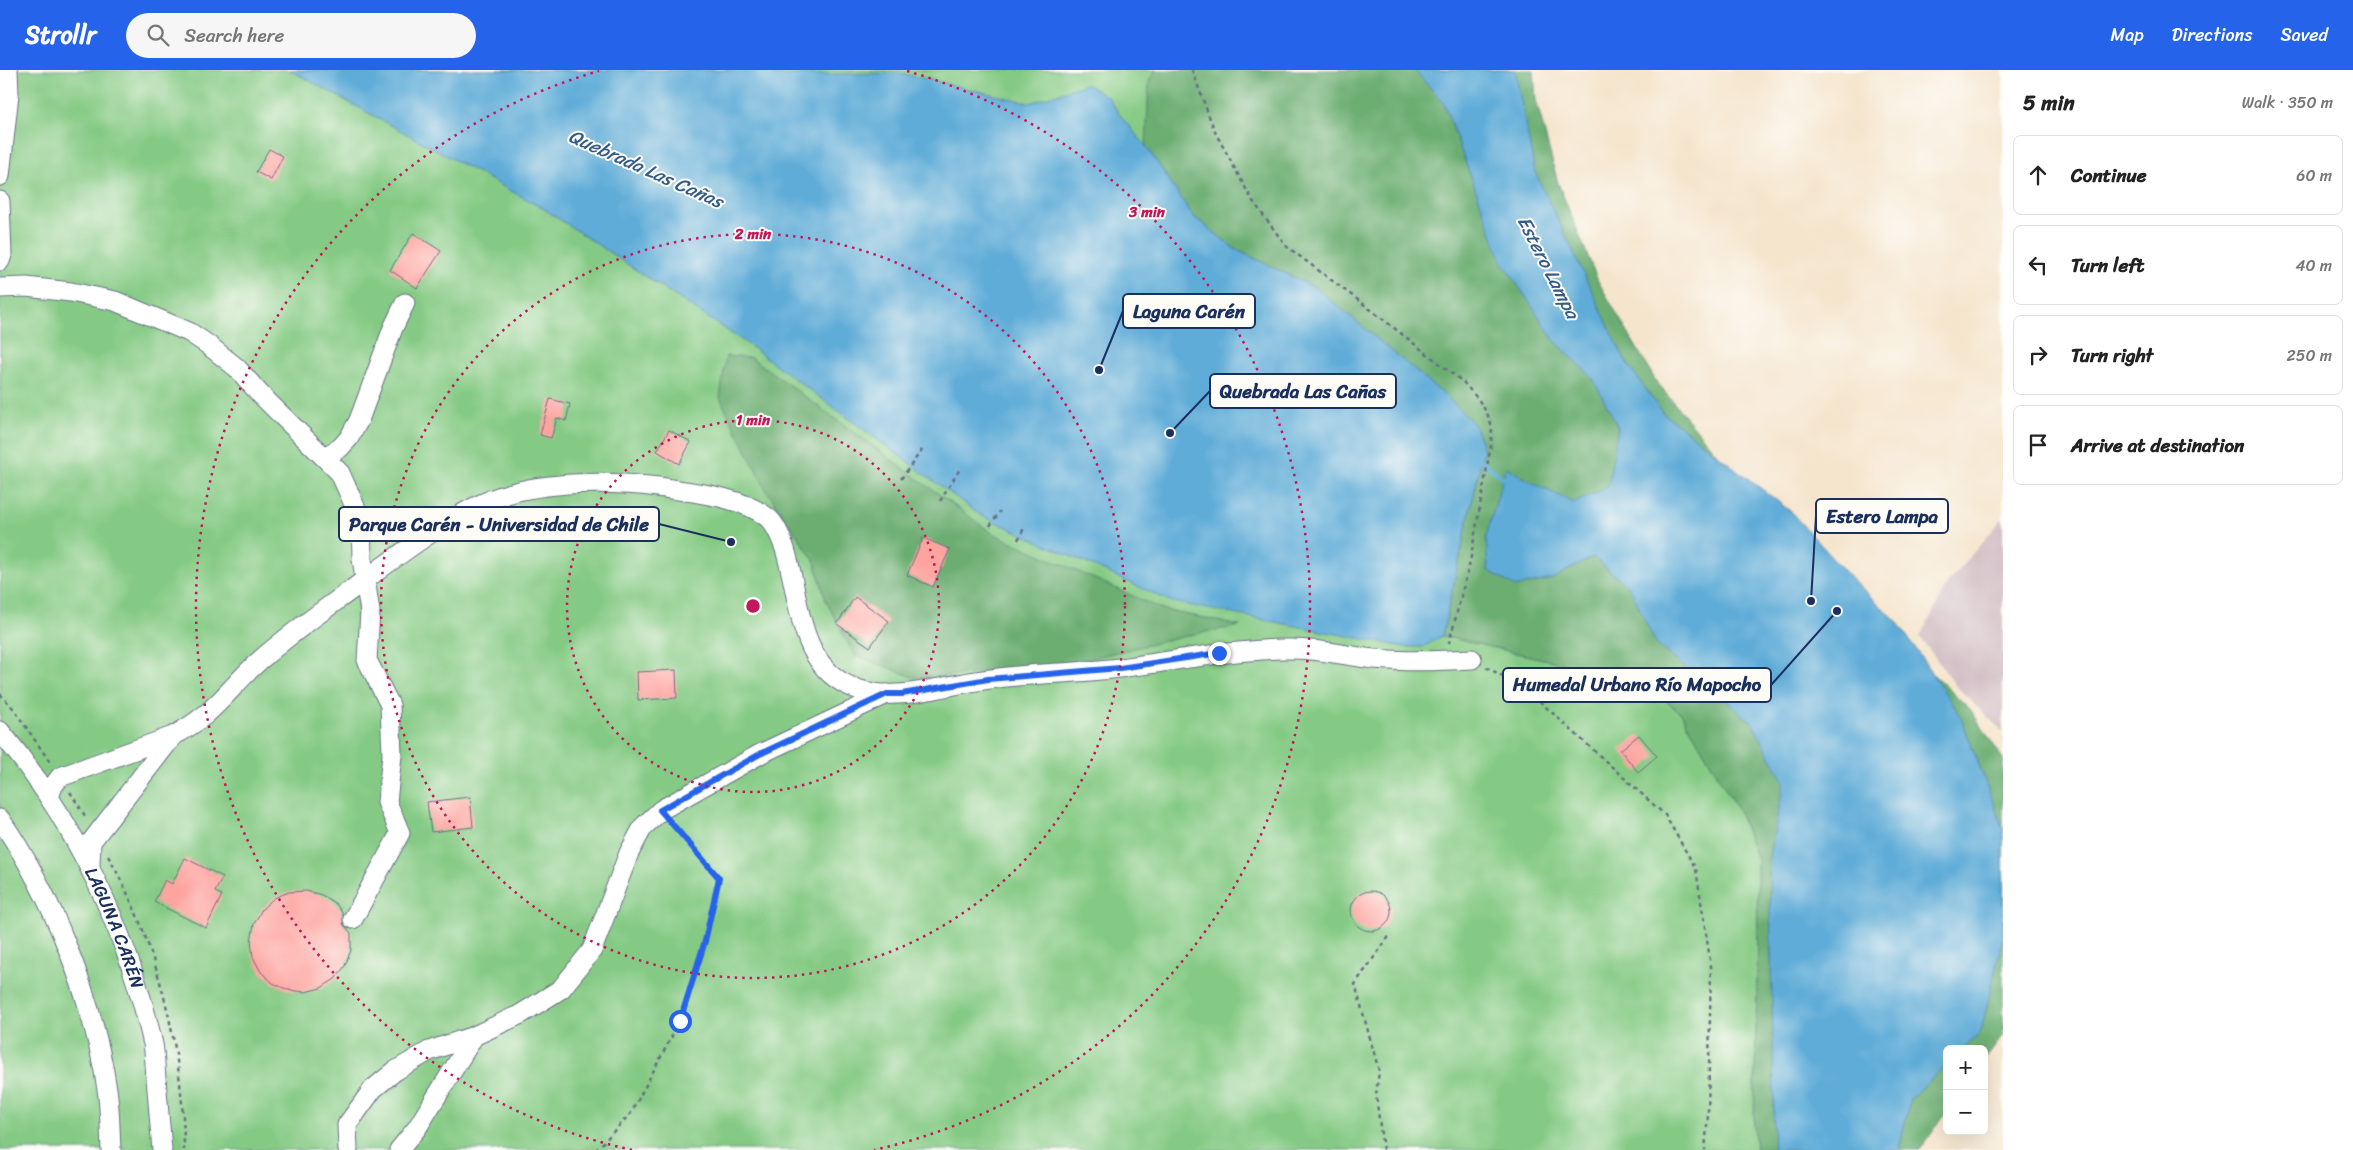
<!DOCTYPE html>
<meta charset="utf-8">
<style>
body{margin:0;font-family:Sriracha,sans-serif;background:#f6f6f6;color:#222}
.controls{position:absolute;right:15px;bottom:15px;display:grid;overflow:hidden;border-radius:8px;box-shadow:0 5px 20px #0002}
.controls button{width:45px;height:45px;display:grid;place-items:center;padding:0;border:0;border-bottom:1px solid #e0e0e0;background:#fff;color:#222;font:25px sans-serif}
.stop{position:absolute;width:15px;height:15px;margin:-11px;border:4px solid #2563eb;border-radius:50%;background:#fff}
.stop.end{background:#2563eb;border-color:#fff;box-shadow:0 1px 5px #0008}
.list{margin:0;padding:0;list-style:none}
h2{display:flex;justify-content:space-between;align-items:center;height:65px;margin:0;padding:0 20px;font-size:21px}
h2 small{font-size:16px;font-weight:400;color:#767676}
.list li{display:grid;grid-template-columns:32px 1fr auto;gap:15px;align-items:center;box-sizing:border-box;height:80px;margin:0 10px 10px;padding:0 10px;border:1px solid #e0e0e0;border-radius:8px}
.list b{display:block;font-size:19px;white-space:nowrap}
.list em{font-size:16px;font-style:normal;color:#767676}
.icon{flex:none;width:28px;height:28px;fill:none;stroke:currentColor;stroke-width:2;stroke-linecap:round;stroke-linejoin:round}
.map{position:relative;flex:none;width:2003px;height:1080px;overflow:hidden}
header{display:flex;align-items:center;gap:30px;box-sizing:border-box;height:70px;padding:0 25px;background:#2563eb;color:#fff}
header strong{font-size:24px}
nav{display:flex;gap:28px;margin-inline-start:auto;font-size:18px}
.search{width:350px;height:45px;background:#f6f6f6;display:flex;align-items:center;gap:12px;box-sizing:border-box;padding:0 18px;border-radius:28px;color:#767676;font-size:19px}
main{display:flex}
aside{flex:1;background:#fff}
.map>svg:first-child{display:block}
</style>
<header>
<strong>Strollr</strong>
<div class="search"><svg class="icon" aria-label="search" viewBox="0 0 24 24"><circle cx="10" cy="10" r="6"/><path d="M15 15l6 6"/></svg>Search here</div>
<nav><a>Map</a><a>Directions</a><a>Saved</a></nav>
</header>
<main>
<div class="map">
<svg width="2003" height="1080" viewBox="0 0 2003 1080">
<rect width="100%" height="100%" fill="#fdfcf7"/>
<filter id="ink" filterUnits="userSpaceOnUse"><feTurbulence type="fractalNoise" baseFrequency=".02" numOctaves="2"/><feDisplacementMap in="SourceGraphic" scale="10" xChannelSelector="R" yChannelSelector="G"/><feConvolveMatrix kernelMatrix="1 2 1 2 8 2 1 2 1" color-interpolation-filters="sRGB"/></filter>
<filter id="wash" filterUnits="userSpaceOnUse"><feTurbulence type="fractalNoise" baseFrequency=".0096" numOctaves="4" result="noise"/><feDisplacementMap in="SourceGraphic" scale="20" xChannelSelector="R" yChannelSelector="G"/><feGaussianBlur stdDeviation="1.12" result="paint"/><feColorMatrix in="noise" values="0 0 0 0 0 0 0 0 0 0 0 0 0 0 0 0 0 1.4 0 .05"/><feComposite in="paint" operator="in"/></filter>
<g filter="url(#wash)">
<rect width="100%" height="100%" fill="#f5e5cd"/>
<path fill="#d2bec5" d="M2003,448V662L1956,616L1920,567L1949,511Z"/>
<path fill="#85ca84" stroke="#507c71" d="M0,0H1155L1149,12L1484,379L1442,566L1583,598L1637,608L1682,644L1739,742L1757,789L1758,865L1754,1053L1756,1080H0Z"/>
<g fill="#6cae72" stroke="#446e68">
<path d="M1155,0H1534L1536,30L1558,113L1598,211L1657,313L1741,412L1918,590L1970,639L2003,689V966L1984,991V979H1947V1041L1920,1080H1756L1754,1053L1758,865L1757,789L1739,742L1682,644L1637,608L1583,598L1442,566L1484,379L1316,218L1235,179L1193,146L1146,76L1149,12Z"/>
<path d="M726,286L752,288L992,463L1162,539L1240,556L1195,564L1045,599L916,608L854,585L826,531L815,492L765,418L720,328Z"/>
</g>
<g fill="#5eacd8" stroke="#3c6e9b">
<path d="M290,0H770L774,5L901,3L1030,33L1086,14L1108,27L1123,49L1146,76L1193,146L1235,179L1316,218L1447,327L1474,354L1484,379L1442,566L1423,577H1404L1172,532L980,445L746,273L544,139Z"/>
<path d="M1414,0H1515L1535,102L1625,290L1662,342L1789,440L1854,511L1896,550L1960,645L2003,758V866L1981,962L1963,979H1947V995L1910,1029L1899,1080H1773L1774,1028L1769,787L1784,712L1752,652L1656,574L1630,518L1593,487L1552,509L1515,517L1488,500L1486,467L1506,397L1533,413L1574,433L1608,417L1618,357L1592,307L1554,270L1502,191L1443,32Z"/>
</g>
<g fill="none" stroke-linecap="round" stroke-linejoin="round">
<path stroke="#5eacd8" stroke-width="4.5" d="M1479,389L1506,410"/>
</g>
<g id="blocks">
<g fill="#fea4a0">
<path d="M269,79L283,86L271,110L256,102Z"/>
<path d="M413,163L441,181L417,218L390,200Z"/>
<path d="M550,329L570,334L566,351L557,348L551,368L540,365Z"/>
<path d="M669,360L691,372L679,394L657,381Z"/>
<path d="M923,468L950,479L933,517L907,505Z"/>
<path d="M855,527L889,551L870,577L837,554Z"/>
<path d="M676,600L677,628L638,630L637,602Z"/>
<path d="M1639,665L1657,686L1638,702L1620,680Z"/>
<path d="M470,727L473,757L431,762L427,732Z"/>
<path d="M185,788L223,807L215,822L222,825L206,858L154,832L165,810L172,814Z"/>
<circle cx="1371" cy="841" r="20"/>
<path d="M306,821L322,825L336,834L343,844V854L351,863V880L345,896L335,909L321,918L305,922L288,920L273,913L261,902L253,887L251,871L254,854L262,839L274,828L289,822Z"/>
</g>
</g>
</g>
<g filter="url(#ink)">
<use href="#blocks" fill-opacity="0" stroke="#676f85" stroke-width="1"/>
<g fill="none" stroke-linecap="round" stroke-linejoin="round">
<defs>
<g id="minor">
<path d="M0,106L9,24L8,0"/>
<path d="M0,131L2,185L0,191"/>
<path d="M0,218L26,217L71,222L115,231L189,262L207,274L237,298L259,323L340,403L361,450L362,489L370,542L367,590L390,635L392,685L387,732L400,763L353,849"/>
<path d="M326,386L340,378L349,368L359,350L393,258L405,233"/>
<path id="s1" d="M0,661C75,751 127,860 153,974C155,985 155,997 156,1008C158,1032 160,1056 162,1080"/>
<path d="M49,727L53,716L60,707L173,666C184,660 195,653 205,645C224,629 239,609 258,592C291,562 330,536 366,509C405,481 456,441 501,426C546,411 611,411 658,417C691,422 740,426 767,447C776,454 781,468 785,479C801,529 797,599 857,619C898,633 942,615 983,610C1028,603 1074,604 1119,598C1174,591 1228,580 1284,579C1315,578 1343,585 1374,589C1407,592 1439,591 1472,589"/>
<path d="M0,749C52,824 93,929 107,1019C110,1039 110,1060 111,1080"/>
<path d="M90,796L91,772L173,666"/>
<path d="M348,1080L347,1055L373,1019L395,1001L429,981L474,966L521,944L561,919L592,880L629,783L643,757L661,740L760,684L887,624"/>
<path d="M399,1080L417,1058L474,966"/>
</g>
</defs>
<use href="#minor" stroke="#676f85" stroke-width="21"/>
<g stroke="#676f85" stroke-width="2.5" stroke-dasharray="4 4" stroke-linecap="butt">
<path d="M1192,0L1215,62L1252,130L1286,176L1366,236L1463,312L1478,329L1487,343L1492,357L1491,375L1470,492L1449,573"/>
<path d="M901,409L924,377"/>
<path d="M940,431L960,399"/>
<path d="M990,456L1000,441"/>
<path d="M1018,470L1025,456"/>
<path d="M1486,597L1525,618L1665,745L1696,799L1711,896L1708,1045L1705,1080"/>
<path d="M0,624L13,638L52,695"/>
<path d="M70,722L87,749"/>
<path d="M108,786C157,871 184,983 184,1080"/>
<path d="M596,1080L631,1043L680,951L705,871L719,808L672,753"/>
<path d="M1383,1080L1376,1025L1379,1001L1355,914L1390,865"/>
</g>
<use href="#minor" stroke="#fff" stroke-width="19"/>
</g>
</g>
<g fill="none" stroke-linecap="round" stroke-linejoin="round" filter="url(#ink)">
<path stroke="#2563eb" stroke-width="6" d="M680,951L705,871L719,808L660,740L760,684L887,624H902L988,609L1120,598L1219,583"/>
</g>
<g fill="none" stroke="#c2185b" stroke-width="2.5" stroke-dasharray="2.5 5">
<circle cx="753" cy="536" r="186"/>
<circle cx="753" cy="536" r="372"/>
<path d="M632 1080A557 557 0 0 1 599 1M907 1A557 557 0 0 1 874 1080"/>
</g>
<g text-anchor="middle" stroke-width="4" stroke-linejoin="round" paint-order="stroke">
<g font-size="18" fill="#1b2f5e" stroke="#fdfcf7">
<text dy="6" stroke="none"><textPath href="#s1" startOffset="229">LAGUNA CARÉN</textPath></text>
</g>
<g font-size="19" font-style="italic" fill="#325b89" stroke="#fdfcf7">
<text transform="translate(646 98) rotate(24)" y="7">Quebrada Las Cañas</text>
<text transform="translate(1549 197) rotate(63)" y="7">Estero Lampa</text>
</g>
</g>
<circle cx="753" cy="536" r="8" fill="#c2185b" stroke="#fdfcf7" stroke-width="2.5"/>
<g font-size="15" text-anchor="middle" font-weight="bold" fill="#c2185b" stroke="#fdfcf7" stroke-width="4" stroke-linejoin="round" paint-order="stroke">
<text x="1147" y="147">3 min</text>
<text x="753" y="169">2 min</text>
<text x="753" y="355">1 min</text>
</g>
<path fill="none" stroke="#1b2f5e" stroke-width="2" d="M1099 300L1123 241M1170 363L1210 321M1811 531L1816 446M731 472L659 454M1837 541L1771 615"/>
<g fill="#1b2f5e" stroke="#fdfcf7" stroke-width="2">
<circle cx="1099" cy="300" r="5"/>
<circle cx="1170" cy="363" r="5"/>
<circle cx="1811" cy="531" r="5"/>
<circle cx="731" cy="472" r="5"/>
<circle cx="1837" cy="541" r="5"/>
</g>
<g fill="#fdfcf7" stroke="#1b2f5e" stroke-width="2">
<rect x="1123" y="224" width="132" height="34" rx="5"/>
<rect x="1210" y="304" width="186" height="34" rx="5"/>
<rect x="1816" y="429" width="132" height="34" rx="5"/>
<rect x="339" y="437" width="320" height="34" rx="5"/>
<rect x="1503" y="598" width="268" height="34" rx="5"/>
</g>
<g font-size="19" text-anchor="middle" font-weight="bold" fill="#1b2f5e">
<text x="1189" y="248">Laguna Carén</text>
<text x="1303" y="328">Quebrada Las Cañas</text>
<text x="1882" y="453">Estero Lampa</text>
<text x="499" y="461">Parque Carén - Universidad de Chile</text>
<text x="1637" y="621">Humedal Urbano Río Mapocho</text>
</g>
</svg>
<div class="controls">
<button>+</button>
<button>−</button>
</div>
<div class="stop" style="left:680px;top:951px"></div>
<div class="stop end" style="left:1219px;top:583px"></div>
</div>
<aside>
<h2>5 min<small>Walk · 350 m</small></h2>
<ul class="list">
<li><svg class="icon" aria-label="ahead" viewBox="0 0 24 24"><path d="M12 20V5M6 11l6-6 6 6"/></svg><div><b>Continue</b></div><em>60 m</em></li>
<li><svg class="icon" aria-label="left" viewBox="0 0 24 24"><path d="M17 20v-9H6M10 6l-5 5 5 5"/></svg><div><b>Turn left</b></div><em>40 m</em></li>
<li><svg class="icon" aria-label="right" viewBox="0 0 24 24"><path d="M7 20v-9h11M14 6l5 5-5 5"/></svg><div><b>Turn right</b></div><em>250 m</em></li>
<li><svg class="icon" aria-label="arrive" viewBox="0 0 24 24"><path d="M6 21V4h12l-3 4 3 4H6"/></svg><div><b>Arrive at destination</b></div></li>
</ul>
</aside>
</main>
